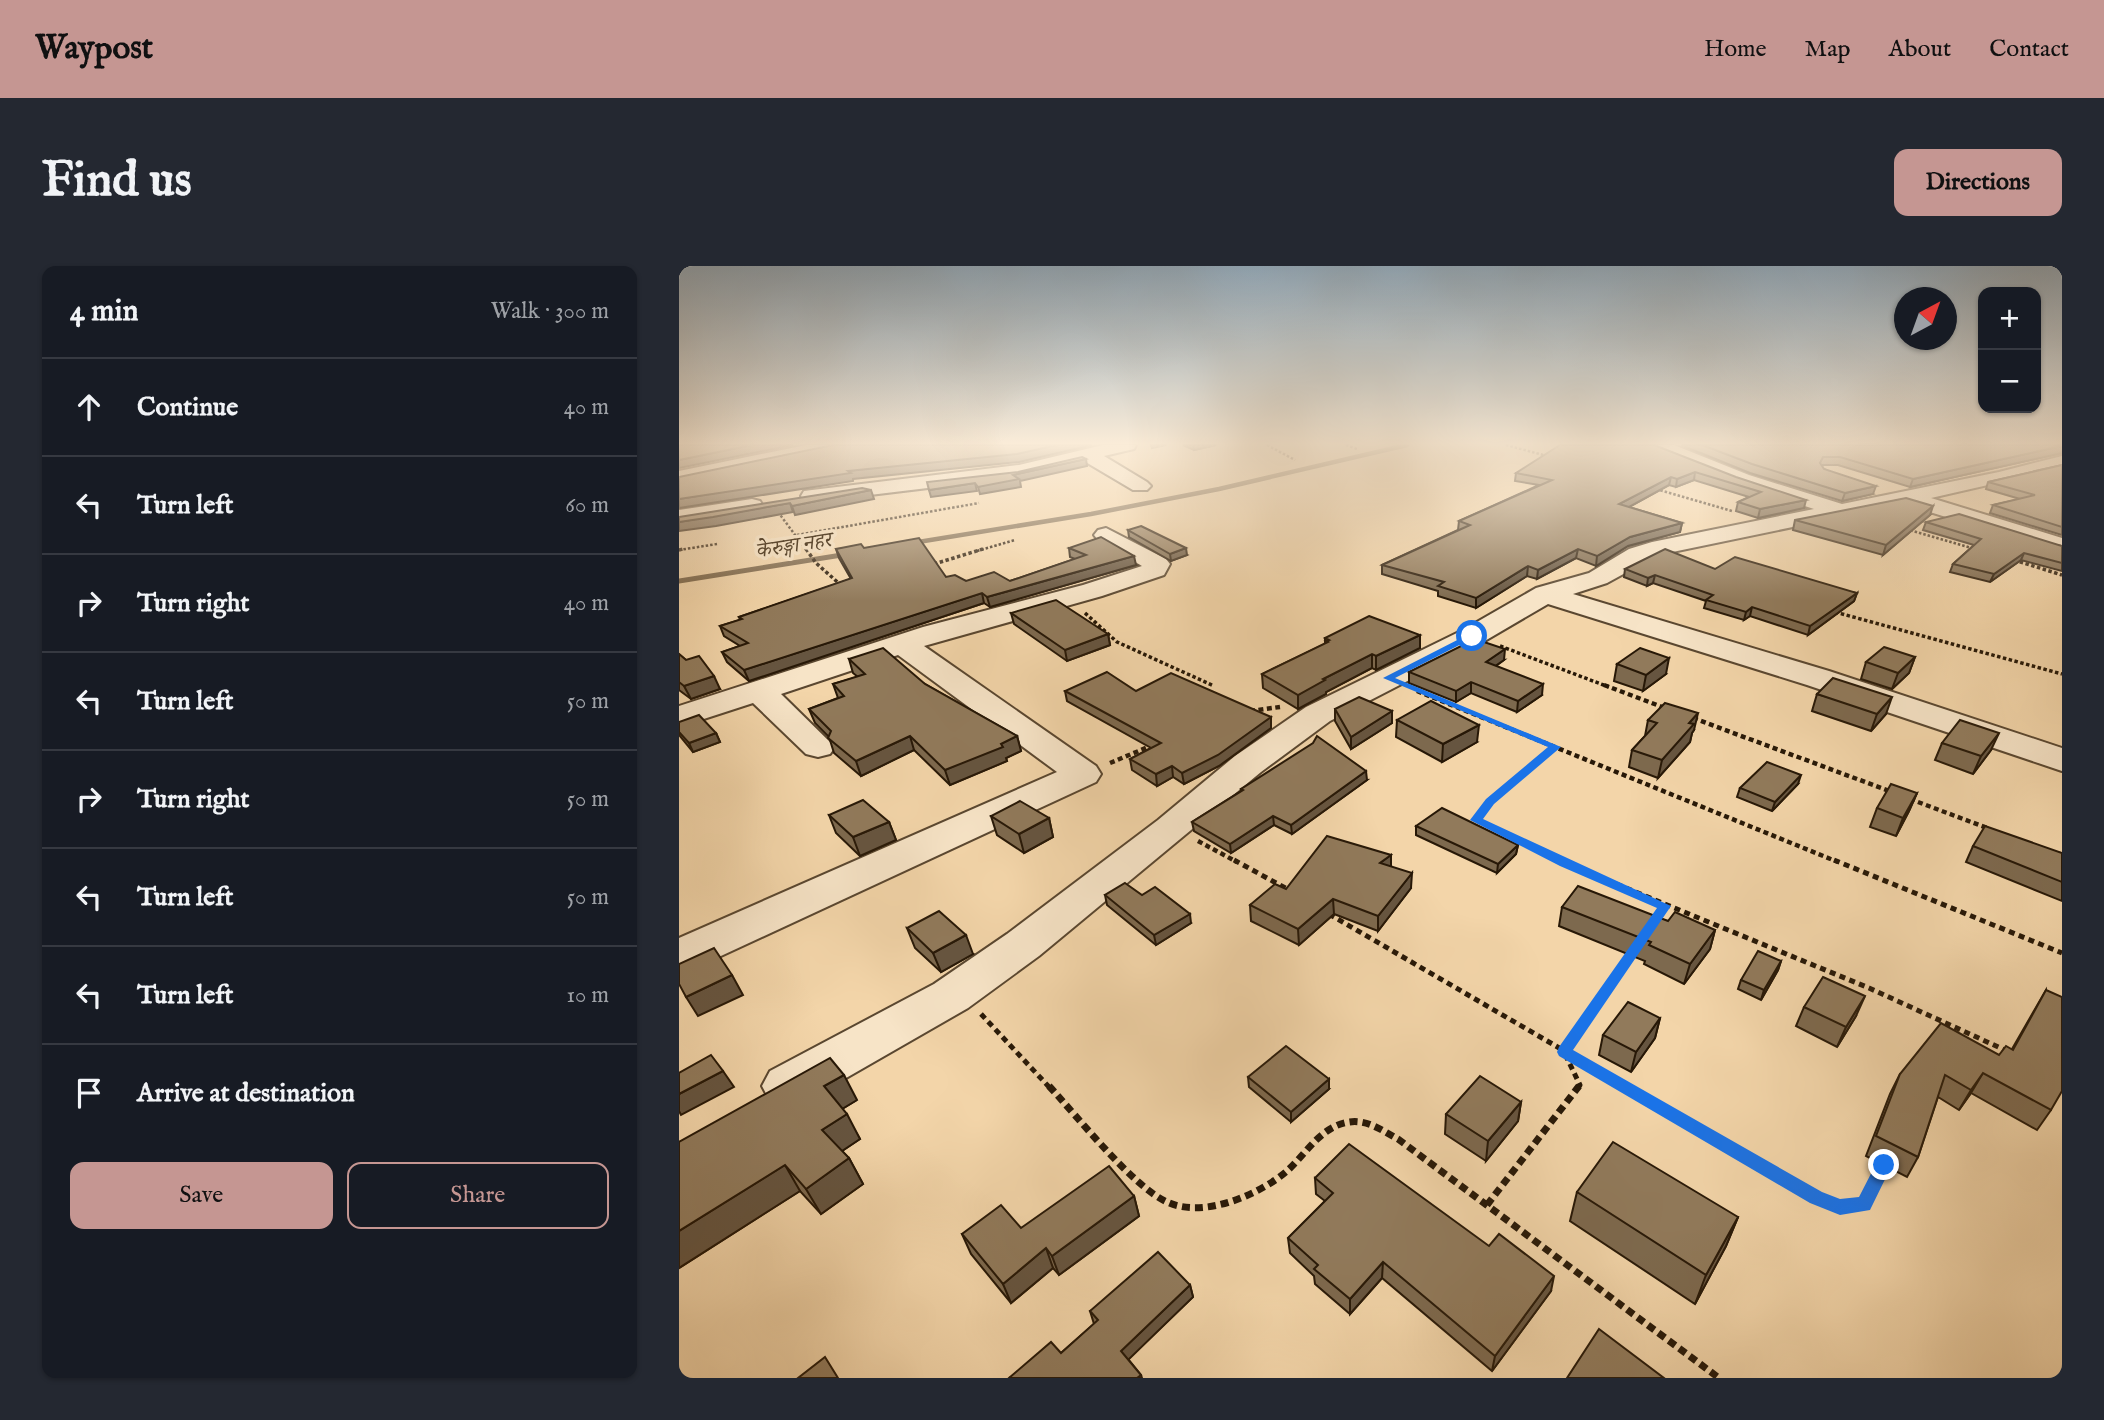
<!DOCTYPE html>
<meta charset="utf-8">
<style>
body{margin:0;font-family:"IM FELL English","Noto Serif Devanagari",serif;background:#242831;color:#f1f3f6}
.controls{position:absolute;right:21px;top:21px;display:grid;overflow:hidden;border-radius:14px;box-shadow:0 2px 5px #0004}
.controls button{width:63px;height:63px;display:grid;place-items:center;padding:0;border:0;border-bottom:2px solid #363941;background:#171b24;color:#f1f3f6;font:35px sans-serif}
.compass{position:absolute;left:1215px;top:21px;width:63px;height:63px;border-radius:50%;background:#171b24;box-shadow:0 2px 5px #0004;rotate:41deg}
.stop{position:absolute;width:21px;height:21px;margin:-16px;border:5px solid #1a73e8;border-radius:50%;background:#fff}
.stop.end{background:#1a73e8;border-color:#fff;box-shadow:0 2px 7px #0008}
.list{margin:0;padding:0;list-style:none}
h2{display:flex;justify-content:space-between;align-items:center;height:91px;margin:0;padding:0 28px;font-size:30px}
h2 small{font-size:23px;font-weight:400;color:#9ea1a6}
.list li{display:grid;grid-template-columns:46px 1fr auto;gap:21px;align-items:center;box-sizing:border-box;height:98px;padding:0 28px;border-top:2px solid #363941}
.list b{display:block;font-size:26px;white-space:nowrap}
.list em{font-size:23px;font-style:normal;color:#9ea1a6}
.actions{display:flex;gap:14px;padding:21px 28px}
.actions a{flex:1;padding:16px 0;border:2px solid #c59692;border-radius:14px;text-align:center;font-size:24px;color:#c59692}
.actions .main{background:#c59692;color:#111}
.icon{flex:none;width:38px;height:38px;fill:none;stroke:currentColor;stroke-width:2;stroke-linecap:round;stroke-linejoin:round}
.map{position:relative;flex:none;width:1383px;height:1112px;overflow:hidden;border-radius:14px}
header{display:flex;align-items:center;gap:42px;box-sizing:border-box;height:98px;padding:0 35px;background:#c59692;color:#111}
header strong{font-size:33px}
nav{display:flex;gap:38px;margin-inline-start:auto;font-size:24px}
.intro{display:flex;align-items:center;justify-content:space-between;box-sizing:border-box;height:168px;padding:0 42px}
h1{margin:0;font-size:49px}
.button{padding:18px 32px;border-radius:14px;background:#c59692;color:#111;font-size:24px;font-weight:700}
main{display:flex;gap:42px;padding:0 42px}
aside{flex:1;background:#171b24;border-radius:14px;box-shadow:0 2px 5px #0004}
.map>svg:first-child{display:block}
</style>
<header>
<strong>Waypost</strong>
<nav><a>Home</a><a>Map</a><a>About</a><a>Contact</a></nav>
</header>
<div class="intro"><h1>Find us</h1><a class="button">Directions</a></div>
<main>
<aside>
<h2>4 min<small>Walk · 300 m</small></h2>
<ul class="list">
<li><svg class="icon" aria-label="ahead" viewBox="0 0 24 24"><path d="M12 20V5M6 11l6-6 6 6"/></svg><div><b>Continue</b></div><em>40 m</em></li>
<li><svg class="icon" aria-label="left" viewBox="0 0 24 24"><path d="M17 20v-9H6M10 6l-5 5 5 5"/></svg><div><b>Turn left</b></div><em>60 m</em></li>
<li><svg class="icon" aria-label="right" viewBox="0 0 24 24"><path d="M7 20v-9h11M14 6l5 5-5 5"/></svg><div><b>Turn right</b></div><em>40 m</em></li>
<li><svg class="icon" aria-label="left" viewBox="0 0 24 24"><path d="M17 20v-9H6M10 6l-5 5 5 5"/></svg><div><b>Turn left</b></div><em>50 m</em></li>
<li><svg class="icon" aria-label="right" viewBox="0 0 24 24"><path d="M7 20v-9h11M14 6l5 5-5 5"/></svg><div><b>Turn right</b></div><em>50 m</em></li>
<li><svg class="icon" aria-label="left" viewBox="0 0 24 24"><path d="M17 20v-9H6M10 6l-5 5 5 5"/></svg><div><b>Turn left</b></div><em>50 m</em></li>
<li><svg class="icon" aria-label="left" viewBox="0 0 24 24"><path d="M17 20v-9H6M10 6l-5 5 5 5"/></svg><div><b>Turn left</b></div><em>10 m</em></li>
<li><svg class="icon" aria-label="arrive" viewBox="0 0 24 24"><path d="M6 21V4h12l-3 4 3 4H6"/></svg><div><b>Arrive at destination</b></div></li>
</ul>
<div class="actions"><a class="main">Save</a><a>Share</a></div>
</aside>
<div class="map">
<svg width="1383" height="1112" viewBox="0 0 1383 1112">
<rect width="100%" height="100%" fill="#f3d5a9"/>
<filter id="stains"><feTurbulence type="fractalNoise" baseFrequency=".00286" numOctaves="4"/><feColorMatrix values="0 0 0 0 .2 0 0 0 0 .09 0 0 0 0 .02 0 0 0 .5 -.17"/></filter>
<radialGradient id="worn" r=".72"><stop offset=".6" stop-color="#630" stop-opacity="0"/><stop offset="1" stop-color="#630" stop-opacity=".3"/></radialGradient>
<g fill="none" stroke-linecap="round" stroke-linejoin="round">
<path stroke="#786347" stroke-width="4.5" d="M233,277L412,248L540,223L728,179"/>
<path stroke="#786347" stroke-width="5" d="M0,315L169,288"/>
<defs>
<g id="minor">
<path d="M127,179H164L155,185L0,217V205Z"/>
<path d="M424,179H457L455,183L425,190L468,216L472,220L468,224H454L405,195L340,211L133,236L125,235L122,230L125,225L133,224L340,199Z"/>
<path d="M969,179H995L1070,209L1163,238L1320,206L1383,190V202L1252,232L1383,272V287L1225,238L979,289L928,317L894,328L1150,405L1383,482V505L1128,419L869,338L804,376L651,455L582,506L360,690L289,742L127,835L109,841L91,835L83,820L91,805L255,718L328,668L479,554L556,490L627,441L784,364L857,322L910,307L950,283L973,276L1135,243L1056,217L971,183Z"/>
<path d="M73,233L81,235L84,240L81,245L0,258V244Z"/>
<path d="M427,262L487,293L491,298L485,309L423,330L245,380L417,500L422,508L417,516L16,702L0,707V672L378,506L219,389L102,428L156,481L151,488L139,491L127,488L74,437L0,461V440L244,361L404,319L463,300L419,274L415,269L419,264Z"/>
</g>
</defs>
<use href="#minor" stroke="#5a4730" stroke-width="4"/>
<g stroke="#271807" stroke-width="2.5" stroke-dasharray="2.5 2" stroke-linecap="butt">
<path d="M588,179L616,194"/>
<path d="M667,179L678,183"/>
<path d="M827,179L868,190"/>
<path d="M977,223L1053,245"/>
<path d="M99,246L128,285"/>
<path d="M1227,263L1296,283"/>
<path d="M118,269L300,237"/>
<path d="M0,284L38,278"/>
<path d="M298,285L336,274"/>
</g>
<g stroke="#271807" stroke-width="3.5" stroke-dasharray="3.5 2.5" stroke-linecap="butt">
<path d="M127,283L137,297L164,321"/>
<path d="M0,284L4,283"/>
<path d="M1335,294L1383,309"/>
<path d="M255,298L304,283"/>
<path d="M1156,346L1383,408"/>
<path d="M406,347L438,376L535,420"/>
<path d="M821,380L930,421"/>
</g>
<g stroke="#271807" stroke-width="4.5" stroke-dasharray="5 3.5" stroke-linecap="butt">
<path d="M925,419L986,442"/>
<path d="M738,425L1159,596"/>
<path d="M571,445L601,441"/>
<path d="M1014,452L1213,526"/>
<path d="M876,481L811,536L797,554L883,596"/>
<path d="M431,497L474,479"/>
<path d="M1231,533L1308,562"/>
<path d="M519,575L558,596"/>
</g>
<g stroke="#271807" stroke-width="5" stroke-dasharray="6 4.5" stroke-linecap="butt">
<path d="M555,594L610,624"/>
<path d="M879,594L1190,722L1328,785"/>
<path d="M1155,594L1383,687"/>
<path d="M650,648L949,822"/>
<path d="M976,654L986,640"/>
<path d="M302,748L371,822"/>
<path d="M899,822L901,819L885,786L956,685"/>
</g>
<g stroke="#271807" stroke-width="7" stroke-dasharray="8 5" stroke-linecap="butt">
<path d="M370,820C398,850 454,921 488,936C524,953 580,929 608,905C627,888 642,860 670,856C688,853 704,865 719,873L1040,1112"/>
<path d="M946,820L1137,931L1161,941L1185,938L1204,899"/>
<path d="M808,939L900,820"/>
</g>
<use href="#minor" fill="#f7e4c7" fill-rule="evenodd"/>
</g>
<g fill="#7d694e" stroke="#271807" stroke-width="2">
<path d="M504,179H537L515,184Z"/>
<path d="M975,179L1125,242L1079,252L1057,245L1059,236L1070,231L1015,214L997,221L990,219L950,241L1003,257L1001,266L949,280L917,300L897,292L858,313L848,310L797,342L759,330V325L703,308V299L779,264L780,255L860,219L836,215L837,207Z"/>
<path d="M1002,179H1383V187L1231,221L1159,199H1142L1145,203L1194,228L1163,235L1071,207Z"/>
<path d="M1383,199V269L1311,247L1314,239L1341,233L1307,223L1309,216Z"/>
<path d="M1251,249L1204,289L1114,264L1116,254Z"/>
<path d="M1247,256L1383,280V305L1342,294L1311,316L1271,306L1274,298L1295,279L1244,264Z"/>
<path d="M449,264L508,289L492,295L450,271Z"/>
<path d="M185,282L267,311L287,315H331L396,293L391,291L390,282L457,299L311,341L305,337L70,415L48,396L43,386L61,380L45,370L41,360L61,354L60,351L172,313L160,292L157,283Z"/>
<path d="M946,303H1036L1178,327L1175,335L1129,369L1071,350L1065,354L1025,342L1027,335L974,317L968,320L945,311Z"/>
<path d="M332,347L429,368L431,379L388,395L335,358Z"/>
<path d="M741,369V382L697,404L693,402L647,426V428L619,443L584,422L583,408L646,378V372Z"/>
<path d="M0,388L41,423L12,433L0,424Z"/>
<path d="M1236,391L1230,407L1213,423L1182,413L1187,396Z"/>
<path d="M170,393L246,418L338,470L342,485L327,492L328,495L271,519L235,484L182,510L155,487L150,471L136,457L130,443L159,432L154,418L179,411L174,407Z"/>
<path d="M825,394L817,400L863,429L838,446L792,427L777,436L730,417V406Z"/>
<path d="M938,398L987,408L964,425L935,415Z"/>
<path d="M386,425H457L592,451V462L540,500L505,518L494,511L478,520L453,504L451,493L472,482L388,435Z"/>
<path d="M1138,428L1207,448L1192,465L1133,445Z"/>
<path d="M656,443L713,445V457L672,483L656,455Z"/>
<path d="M718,454L798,476L763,496L717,471Z"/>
<path d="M969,454L1015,464L1013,467L1011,476L979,512L950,501L953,484L966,470Z"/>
<path d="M0,456L37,467L41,476L14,486L0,469Z"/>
<path d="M1263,477L1312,484L1294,508L1256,494Z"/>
<path d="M688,514L613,568L595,559L552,587L515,565L513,556L562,525V523Z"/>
<path d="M1119,518L1093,545L1058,531L1061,522Z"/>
<path d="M1238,527L1230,545L1217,570L1191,561L1198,542Z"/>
<path d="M150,549L210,556L217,574L181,590L157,567Z"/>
<path d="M312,550L370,552L374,571L345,587L318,569Z"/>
<path d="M737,560L839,579L837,588L818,607L737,569Z"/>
<path d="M1294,580L1383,587V635L1287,596Z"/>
<path d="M712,589V600L732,622L699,665L655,648L620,679L572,655L571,639L607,623Z"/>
<path d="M426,629H463L512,657L477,679L428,639Z"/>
<path d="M883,641L989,655L1036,664L1031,683L1005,718L965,698L966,695L880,660Z"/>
<path d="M228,662L294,688L262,706L236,682Z"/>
<path d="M1102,695L1099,704L1082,734L1059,723L1062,714Z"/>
<path d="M1367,724L1372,844L1358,864L1292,827L1280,844L1259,831L1239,891L1228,911L1187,890L1211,828L1221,808L1320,789L1333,783Z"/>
<path d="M1125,741L1177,750L1158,781L1117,760Z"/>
<path d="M981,752L976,772L952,806L920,789L924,769Z"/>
<path d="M569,811L650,823L612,856L570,821Z"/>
<path d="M178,834L163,843L181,873L163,885L170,892L184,918L142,948L121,925L0,1002V876Z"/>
<path d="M842,836L839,855L807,895L766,868L767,848Z"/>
<path d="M636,912L872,1025L813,1105L703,1012L671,1048L636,1018L635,1010L611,987L609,972L646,935L637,928Z"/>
<path d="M898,926L1059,951L1047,980L1016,1038L891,955Z"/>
<path d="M455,930L460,950L380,1009L374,1002L332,1037L292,988L283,968L342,962Z"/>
<path d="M511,1019L514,1031L449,1093L462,1109L463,1112H330L382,1087L415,1058L411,1045Z"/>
</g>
<g fill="#665540" stroke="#271807" stroke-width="2">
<path d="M73,179H114L0,202V194Z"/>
<path d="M378,179H413L340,196L174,213V215L0,242V233L169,205Z"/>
<path d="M472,179H487L473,182Z"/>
<path d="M514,179H537L515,184Z"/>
<path d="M1383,180V187L1231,221L1234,213Z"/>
<path d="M407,193L408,200L341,215L342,221L301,228L299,221L334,209Z"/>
<path d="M1016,206L1015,214L997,221L998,213Z"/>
<path d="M992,211L990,219L939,247L940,238Z"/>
<path d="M296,217L298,225L252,231L250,224Z"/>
<path d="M1197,220L1194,228L1163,235L1166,227Z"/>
<path d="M192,224L195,233L116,249L113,240Z"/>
<path d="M1127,234L1125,242L1079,252L1081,243Z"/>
<path d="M111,237L114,246L37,260L0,265V256Z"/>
<path d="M1254,240L1251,249L1204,289L1207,279Z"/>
<path d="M1003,257L1001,266L949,280L917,300L918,290L951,271Z"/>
<path d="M507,282L508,289L492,295L491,288Z"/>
<path d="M899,283L897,292L858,313L859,304Z"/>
<path d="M1345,287L1342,294L1311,316L1315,308Z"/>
<path d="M455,290L457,299L311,341L308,331Z"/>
<path d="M849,300L848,310L797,342V332Z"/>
<path d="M976,309L974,317L968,320L969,312Z"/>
<path d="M303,327L305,337L70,415L65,404Z"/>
<path d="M1178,327L1175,335L1129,369L1131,360Z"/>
<path d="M1073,341L1071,350L1065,354L1067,346Z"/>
<path d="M429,368L431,379L388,395L386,384Z"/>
<path d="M741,369V382L697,404V390Z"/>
<path d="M826,383L825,394L806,407L807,396Z"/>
<path d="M693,388V402L647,426V428L619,443V429L644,413Z"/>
<path d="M1236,391L1230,407L1213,423L1219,407Z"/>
<path d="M990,392L987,408L964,425L967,409Z"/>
<path d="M35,410L41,423L12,433L5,420Z"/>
<path d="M792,416V427L777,436V425Z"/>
<path d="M864,418L863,429L838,446L839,435Z"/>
<path d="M1213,431L1207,448L1192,465L1198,448Z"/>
<path d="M713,445V457L672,483V471Z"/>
<path d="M1019,447L1015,464L1013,467L1011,476L979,512L983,494L1010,457Z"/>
<path d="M592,451V462L540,500L505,518L503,507Z"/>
<path d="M800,459L798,476L763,496L764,478Z"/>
<path d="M37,467L41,476L14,486L10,477Z"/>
<path d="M1320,467L1312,484L1294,508L1302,490Z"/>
<path d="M231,470L235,484L182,510L177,495Z"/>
<path d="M338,470L342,485L327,492L328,495L271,519L266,504Z"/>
<path d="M493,500L494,511L478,520L477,508Z"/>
<path d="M687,505L688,514L613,568L612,559Z"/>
<path d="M1122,509L1119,518L1093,545L1096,536Z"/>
<path d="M1238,527L1230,545L1217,570L1224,552Z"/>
<path d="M594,550L595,559L552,587L551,578Z"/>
<path d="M370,552L374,571L345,587L340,568Z"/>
<path d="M210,556L217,574L181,590L174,571Z"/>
<path d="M839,579L837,588L818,607L819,598Z"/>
<path d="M712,589V603L701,597Z"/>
<path d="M733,607L732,622L699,665V650Z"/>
<path d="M654,633L655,648L620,679L619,663Z"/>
<path d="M511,648L512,657L477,679L475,669Z"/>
<path d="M1036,664L1031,683L1005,718L1011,698Z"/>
<path d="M287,669L294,688L262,706L254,687Z"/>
<path d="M1102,695L1099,704L1082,734L1085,724Z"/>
<path d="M53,709L64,729L19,750L7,731Z"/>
<path d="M1186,730L1177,750L1158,781L1167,761Z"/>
<path d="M981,752L976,772L952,806L957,786Z"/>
<path d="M44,805L55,821L2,849L0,845V828Z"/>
<path d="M1304,807L1292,827L1280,844L1292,824Z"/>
<path d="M165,809L178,834L158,846L145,820Z"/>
<path d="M650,813V823L612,856V846Z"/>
<path d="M842,836L839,855L807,895L809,875Z"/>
<path d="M168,848L181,873L157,889L143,864Z"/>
<path d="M170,892L184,918L142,948L127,923Z"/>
<path d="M106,899L121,925L0,1002V965Z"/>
<path d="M455,930L460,950L380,1009L373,990Z"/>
<path d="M1059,951L1047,980L1016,1038L1027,1009Z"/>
<path d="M367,982L374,1002L332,1037L324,1018Z"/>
<path d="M704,996L703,1012L671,1048V1033Z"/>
<path d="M875,1010L872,1025L813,1105L816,1090Z"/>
<path d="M511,1019L514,1031L446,1097L442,1085Z"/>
</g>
<g fill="#917a5b" stroke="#271807" stroke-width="2">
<path d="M0,179H73L0,194Z"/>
<path d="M154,179H378L338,188L169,205L172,207L0,233V211Z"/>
<path d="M881,179H975L1057,211L1127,234L1081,243L1059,236L1082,226L1016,206L998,213L992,211L940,238L1003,257L951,271L918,290L899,283L859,304L849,300L797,332L759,320L765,316L703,299L791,259L780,255L873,214L837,207Z"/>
<path d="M1023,179H1383V180L1234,213L1161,191H1144L1141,197L1145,203L1197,220L1166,227L1073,198Z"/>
<path d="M403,191L407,193L334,209L340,213L299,221L296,217L250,224L248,216L339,206Z"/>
<path d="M1383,199V261L1314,239L1356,229L1309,216Z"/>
<path d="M183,222L192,224L113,240L111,237L34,251L0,256V251Z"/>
<path d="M1227,232L1254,240L1207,279L1116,254Z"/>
<path d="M1280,248L1383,280V297L1345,287L1315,308L1274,298L1302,273L1247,256Z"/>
<path d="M462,260L507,282L491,288L449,264Z"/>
<path d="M422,271L455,290L308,331L303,327L65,404L43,386L69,377L41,360L63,353L60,351L173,312L157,283L182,278L185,282L240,272L267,311L276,309L287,315L315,306L331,315L407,289L390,282Z"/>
<path d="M986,283L1036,303L1056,291L1178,327L1131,360L1073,341L1067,346L1027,334L1034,329L976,309L969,312L946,303Z"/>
<path d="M377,334L429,368L386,384L332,347Z"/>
<path d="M690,350L741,369L697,390L693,388L644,413L646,414L619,429L583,408L649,376L647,375L650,374L646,372Z"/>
<path d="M796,373L826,383L807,396L864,418L839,435L792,416L777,425L730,406Z"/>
<path d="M1205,381L1236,391L1219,407L1187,396Z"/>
<path d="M204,382L246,418L338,470L322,478L324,481L266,504L231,470L177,495L149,472L152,465L130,443L165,430L154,418L186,408L170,393Z"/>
<path d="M961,382L990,392L967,409L938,398Z"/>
<path d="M0,388L7,394L20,390L35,410L5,420L0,416Z"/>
<path d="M428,406L457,425L492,407L592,451L539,489L503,507L493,500L477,508L451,493L482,477L386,425Z"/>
<path d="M1154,412L1213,431L1198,448L1138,428Z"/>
<path d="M680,431L713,445L672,471L656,443Z"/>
<path d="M752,435L800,459L764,478L718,454Z"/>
<path d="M986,437L1019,447L1010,457L1015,458L983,494L953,484L978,457L969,454Z"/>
<path d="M20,449L37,467L10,477L0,466V456Z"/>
<path d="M1281,454L1320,467L1302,490L1263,477Z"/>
<path d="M638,470L687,505L612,559L594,550L551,578L513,556L564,524L562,523L634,477Z"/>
<path d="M1088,496L1122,509L1096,536L1061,522Z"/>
<path d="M1212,518L1238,527L1224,552L1198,542Z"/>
<path d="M184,534L210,556L174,571L150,549Z"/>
<path d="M341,535L370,552L340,568L312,550Z"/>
<path d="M763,542L839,579L819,598L737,560Z"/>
<path d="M1306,560L1383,587V616L1294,580Z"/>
<path d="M648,570L712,589L701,597L733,607L699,650L654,633L619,663L571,639L596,618L607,623Z"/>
<path d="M446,617L463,629L476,621L511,648L475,669L426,629Z"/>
<path d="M899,620L989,655L996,646L1036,664L1011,698L970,679L972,676L883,641Z"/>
<path d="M260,645L287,669L254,687L228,662Z"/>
<path d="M35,682L53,709L7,731L0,718V698Z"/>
<path d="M1079,685L1102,695L1085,724L1062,714Z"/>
<path d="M1144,711L1186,730L1167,761L1125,741Z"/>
<path d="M1367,724L1383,731V825L1372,844L1304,807L1292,824L1266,809L1239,891L1197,870L1221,808L1262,757L1320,789L1327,780L1334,784Z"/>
<path d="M949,736L981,752L957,786L924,769Z"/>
<path d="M607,780L650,813L612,846L569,811Z"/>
<path d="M32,789L44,805L0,828V807Z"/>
<path d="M151,792L165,809L145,820L168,848L143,864L170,892L127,923L106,899L0,965V876Z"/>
<path d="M801,810L842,836L809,875L767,848Z"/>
<path d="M934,876L1059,951L1027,1009L898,926Z"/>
<path d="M670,878L810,980L820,968L875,1010L816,1090L704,996L671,1033L635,1003L639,999L609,972L654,927L636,912Z"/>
<path d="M430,900L455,930L373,990L367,982L324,1018L283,968L322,939L342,962Z"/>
<path d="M479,986L511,1019L442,1085L462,1109L458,1112H330L372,1076L382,1087L419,1054L411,1045Z"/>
<path d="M920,1063L985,1112H888Z"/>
<path d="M146,1091L159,1112H119Z"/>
</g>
<linearGradient id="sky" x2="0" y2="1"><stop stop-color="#91a8b9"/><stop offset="0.53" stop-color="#faecd8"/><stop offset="1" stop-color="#faecd8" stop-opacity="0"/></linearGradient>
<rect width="1383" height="335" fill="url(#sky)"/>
<path fill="#1a73e8" d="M790,368L798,370L716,412L882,481L815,538L804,553L992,640L894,784L1143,926L1161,933L1180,931L1199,894L1205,892L1210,894L1213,899L1191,944L1161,949L1131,937L880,790L878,786L880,781L978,642L881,600L791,554L807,533L869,481L704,412Z"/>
<g text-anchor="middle" stroke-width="7" stroke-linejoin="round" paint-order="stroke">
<g font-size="21" font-style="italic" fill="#5d4a32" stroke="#f7e4c7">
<text transform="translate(114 279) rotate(-9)" y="7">केेरुङ्गा नहर</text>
</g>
</g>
<rect width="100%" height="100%" filter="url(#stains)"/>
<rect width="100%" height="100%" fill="url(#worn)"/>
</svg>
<div class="controls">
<button>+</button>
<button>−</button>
</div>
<svg class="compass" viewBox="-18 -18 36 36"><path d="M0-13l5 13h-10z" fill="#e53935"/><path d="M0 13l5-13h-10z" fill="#9ea1a6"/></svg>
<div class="stop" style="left:793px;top:370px"></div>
<div class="stop end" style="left:1205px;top:899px"></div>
</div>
</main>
